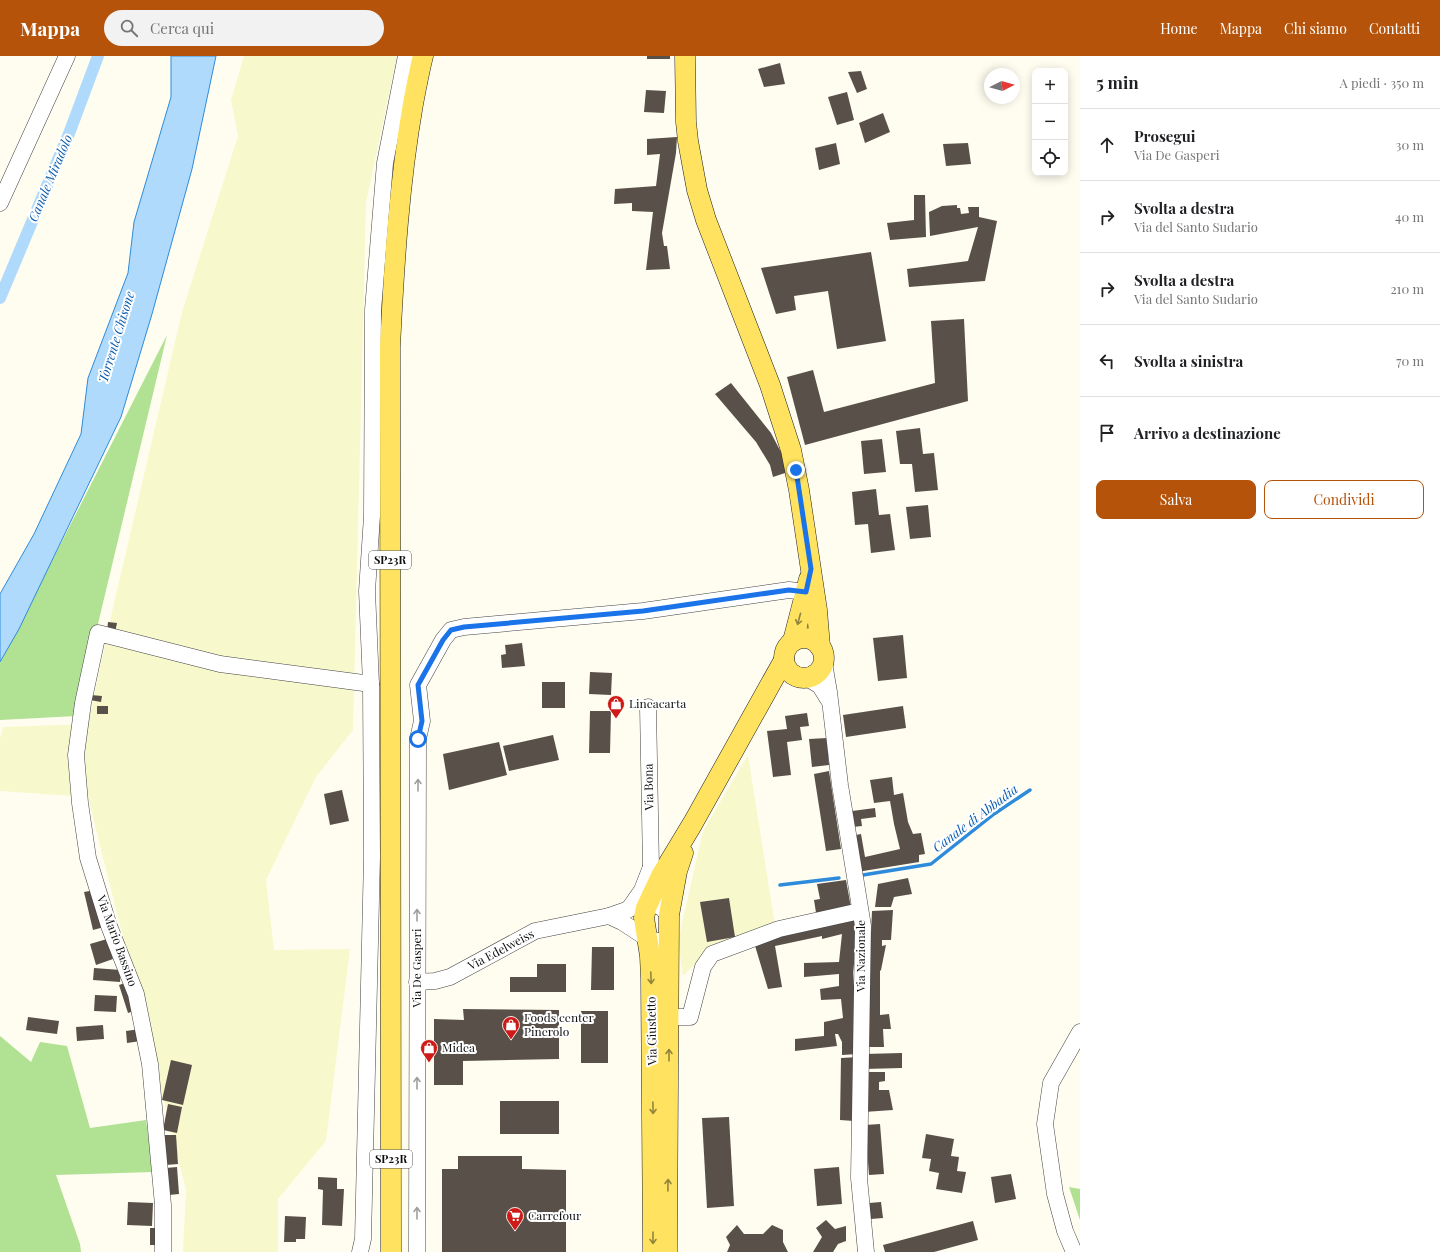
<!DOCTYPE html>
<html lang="it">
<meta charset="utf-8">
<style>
body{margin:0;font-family:"Playfair Display",serif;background:#f2f2f2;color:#202124}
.controls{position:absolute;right:12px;top:12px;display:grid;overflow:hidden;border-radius:8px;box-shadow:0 2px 10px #0003}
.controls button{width:36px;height:36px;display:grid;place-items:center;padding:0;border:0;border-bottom:1px solid #e0e0e0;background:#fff;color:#202124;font:20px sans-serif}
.compass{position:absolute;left:984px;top:12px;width:36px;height:36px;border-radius:50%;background:#fff;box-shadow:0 2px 10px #0003;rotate:84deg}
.stop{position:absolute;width:12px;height:12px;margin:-9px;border:3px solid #1a73e8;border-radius:50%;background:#fff}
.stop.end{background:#1a73e8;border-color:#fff;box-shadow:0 1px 4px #0008}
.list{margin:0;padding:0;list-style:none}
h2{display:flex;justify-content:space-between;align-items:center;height:52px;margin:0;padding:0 16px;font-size:17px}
h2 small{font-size:13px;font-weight:400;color:#757577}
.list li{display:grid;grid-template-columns:26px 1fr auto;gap:12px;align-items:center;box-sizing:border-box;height:72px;padding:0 16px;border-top:1px solid #e0e0e0}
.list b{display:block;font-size:15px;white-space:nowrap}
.list p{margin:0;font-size:13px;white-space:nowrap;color:#757577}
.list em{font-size:13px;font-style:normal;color:#757577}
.actions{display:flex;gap:8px;padding:12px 16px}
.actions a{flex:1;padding:9px 0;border:1px solid #b45309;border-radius:8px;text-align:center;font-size:14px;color:#b45309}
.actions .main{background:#b45309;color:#fff}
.icon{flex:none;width:22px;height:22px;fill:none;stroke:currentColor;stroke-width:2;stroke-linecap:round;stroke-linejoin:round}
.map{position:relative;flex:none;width:1080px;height:1196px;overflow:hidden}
header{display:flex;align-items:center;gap:24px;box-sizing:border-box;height:56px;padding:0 20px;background:#b45309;color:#fff}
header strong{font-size:19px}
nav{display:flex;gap:22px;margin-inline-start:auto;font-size:14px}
.search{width:280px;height:36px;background:#f2f2f2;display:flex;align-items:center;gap:10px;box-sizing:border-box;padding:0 14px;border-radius:22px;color:#757577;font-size:15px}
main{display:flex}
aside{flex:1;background:#fff}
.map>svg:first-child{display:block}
</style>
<header>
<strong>Mappa</strong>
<div class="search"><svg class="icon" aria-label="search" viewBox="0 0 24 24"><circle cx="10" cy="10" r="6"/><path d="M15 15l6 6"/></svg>Cerca qui</div>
<nav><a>Home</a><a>Mappa</a><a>Chi siamo</a><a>Contatti</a></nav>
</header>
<main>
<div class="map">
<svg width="1080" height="1196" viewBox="0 0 1080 1196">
<rect width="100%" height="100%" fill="#fffdf0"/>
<g fill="#f8f8cd">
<path d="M244,0H397L366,147L353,674L316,721L266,824L274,894L350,893L326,1085L278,1143V1196H183L186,1134L88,741L0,735V682L3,671L88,668L112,556L182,256L238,80L231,44Z"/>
<path d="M748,699L775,869L712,891L683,920L678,885L703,775Z"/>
</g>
<g fill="#b1e193">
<path d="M167,279L76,660L0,664V607Z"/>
<path d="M0,980L31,1006L40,986L67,990L90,1072L146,1064L153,1116L56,1119L80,1188L81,1196H0Z"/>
<path d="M1069,1131L1080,1133V1164Z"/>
</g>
<path fill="#afdafc" stroke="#2e8bdb" d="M171,0H216L192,113L152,258L121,361L19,573L0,606V538L34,478L81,378L88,322L128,217L134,166L171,41Z"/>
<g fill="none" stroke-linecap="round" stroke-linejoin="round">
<g stroke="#2e8bdb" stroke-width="3.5">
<path d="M863,819L931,808L994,758L1030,734"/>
<path d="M780,829L839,822"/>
</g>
<path stroke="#afdafc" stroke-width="12" d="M0,242L70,75L98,0"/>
</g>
<g fill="#59504a">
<rect x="647" y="0" width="23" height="3"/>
<path d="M780,7L785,28L764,31L758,13Z"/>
<path d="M861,15L867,33L857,37L848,16Z"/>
<path d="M646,34L666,35L664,57L644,56Z"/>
<path d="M847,36L854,64L837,69L828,41Z"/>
<path d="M883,57L890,76L865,87L859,67Z"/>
<path d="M677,81L676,97L662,177L664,190H667L670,213L646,214L653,156L632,155V147L614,148L615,133L656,130L660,98L647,99V83Z"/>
<path d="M836,87L840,108L819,114L815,92Z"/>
<path d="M968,87L971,108L946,110L943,88Z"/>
<path d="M914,139H925L926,181L890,184L887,167L914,164Z"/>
<path d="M957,149V152H960L961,158L969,157L968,151H979V161L997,165L985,225L909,231L907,213L968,205L978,171L930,180L929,156L942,150Z"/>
<path d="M871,196L886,285L837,293L828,235L794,240L796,254L776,258L761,212Z"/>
<path d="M964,263L968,345L805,389L787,321L813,314L824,356L935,327L931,265Z"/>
<path d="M731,327L771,377L784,402L788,416L773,421L770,409L756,386L715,338Z"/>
<path d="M920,372L923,398L934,397L938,434L915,436L912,408H900L896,375Z"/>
<path d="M882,383L886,416L864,418L861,385Z"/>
<path d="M876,433L879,459L890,458L895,494L871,497L868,468L855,469L852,436Z"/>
<path d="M928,449L931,481L910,483L906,451Z"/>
<path d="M108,566L117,567L115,577L107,576Z"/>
<path d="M903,579L907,622L878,625L873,582Z"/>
<path d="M522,587L525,610L502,612L501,599L506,598L505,589Z"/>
<path d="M590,616L612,617L611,639L589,638Z"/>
<rect x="542" y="626" width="23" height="26"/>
<path d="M91,639L102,640L101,646L90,644Z"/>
<rect x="97" y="650" width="11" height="8"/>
<path d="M903,650L906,672L846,681L843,659Z"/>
<path d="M590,655H611L610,697H589Z"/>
<path d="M807,657L809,670L800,671L802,684L787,686L791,719L773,721L767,675L787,673L785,660Z"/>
<path d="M553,679L559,704L509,715L503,690Z"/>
<path d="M827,682L829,709L812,711L809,683Z"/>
<path d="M499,686L507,719L449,734L443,698Z"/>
<path d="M829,715L841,793L826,795L814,718Z"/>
<path d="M892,721L894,739L903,737L908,766L913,778L921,777L925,798L919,799V806L857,816L851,780L861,778L865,801L900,793L894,768L890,745L874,747L870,724Z"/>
<path d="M342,734L349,765L330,769L324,738Z"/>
<path d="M875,752L876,761L861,763L862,770L853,771L852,755Z"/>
<path d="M908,822L912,838L894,841L891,851H875L878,828Z"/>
<path d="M846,824L852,857L817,863L814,844L820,843L817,828Z"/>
<path d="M95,834L104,871L93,874L84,836Z"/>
<path d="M729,842L735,881L707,886L700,846Z"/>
<path d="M893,854L891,884H882V890L886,889L881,914L880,915V959L889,958L891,973H883L884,991H866L872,855Z"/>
<path d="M855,860L857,881L853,917L858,985V998L842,999V986L838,978H835L837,990L795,995V983L824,980V966L843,962L841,943L821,944L820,933L839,930V918L804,921V907L839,906L842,878L822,883V880L775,890L782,931L768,933L753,883Z"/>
<path d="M107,883L113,903L96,909L90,888Z"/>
<path d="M592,891H614V934H591Z"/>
<path d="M537,908H566V936H510V921H537Z"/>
<path d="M94,912L121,914L120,926L93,924Z"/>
<path d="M128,926L137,954L128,957L119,929Z"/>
<path d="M95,939L117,940L116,956L94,955Z"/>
<path d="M463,953L559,954V1003L463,1005V1029H434V963L464,964Z"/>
<rect x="581" y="955" width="27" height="52"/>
<path d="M28,961L59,965L57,978L26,974Z"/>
<path d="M103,969L104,983L77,985L76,971Z"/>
<path d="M140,973L141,985L127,987L126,975Z"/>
<path d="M902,997V1012L864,1013V998Z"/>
<path d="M858,1001L854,1065L840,1064L841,1002Z"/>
<path d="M171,1004L192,1009L183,1049L162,1044Z"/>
<path d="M867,1016H885V1025L879,1026V1034H889L893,1054L864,1056Z"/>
<rect x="500" y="1045" width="59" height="33"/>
<path d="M168,1048L182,1051L177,1077L163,1074Z"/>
<path d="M729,1061L734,1150L707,1152L702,1062Z"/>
<path d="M880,1068L884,1118L869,1119L865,1069Z"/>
<path d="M926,1078L954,1083L951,1100L959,1101L957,1115L966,1116L962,1137L936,1133L939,1117L929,1115L931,1103L922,1102Z"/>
<path d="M164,1079H176L178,1108L166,1109Z"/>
<path d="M458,1100H522V1113L566,1114V1196H442V1113H458Z"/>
<path d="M177,1111L179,1138L169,1139L166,1112Z"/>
<path d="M839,1111L842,1148L817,1150L814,1113Z"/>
<path d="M1011,1118L1016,1143L995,1147L991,1121Z"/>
<path d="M318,1121L337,1122V1133H344L342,1170L322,1169L323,1134L318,1133Z"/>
<path d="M128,1146L153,1147L152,1170L127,1169Z"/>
<path d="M881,1146L883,1162L871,1163L869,1147Z"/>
<path d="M285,1160L306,1161L305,1183H296V1186H284Z"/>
<path d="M826,1164L835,1173L846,1170V1185L838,1188L833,1196H813L822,1181L816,1172Z"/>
<path d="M973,1165L978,1184L934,1196H885L883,1189Z"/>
<path d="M737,1169L744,1178H763L772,1169L783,1174V1186L788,1196H727L730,1189L726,1181Z"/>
<rect x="150" y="1172" width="11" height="17"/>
</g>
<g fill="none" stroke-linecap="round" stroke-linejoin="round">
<defs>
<g id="minor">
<path d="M0,147L67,0"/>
<path d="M824,607L829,636L840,729L863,870L859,1122L866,1196"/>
<path d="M807,622L820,630L828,643"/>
<path d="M648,651L651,811L655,825L660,835"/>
<path d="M628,854L642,834L651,811"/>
<path d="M609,860L622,866L648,883L669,887"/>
<path d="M417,926L435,925L450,921L535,875L609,860L649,846L662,852L669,859"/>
<path d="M669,961H690L703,911L712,898L779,873L860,855"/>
<path d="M163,1196V1149L150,1008L136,938L109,870L88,802L80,747L76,699L83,647L98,577L220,608L371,628"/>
<path d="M360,1196L363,1183L372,801L371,628L367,535L372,460L373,254L385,107L406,0"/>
<path d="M417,1196L418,683L422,665L418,629L443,584L451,574L464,571L643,555L789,534L806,536"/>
<path d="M1074,1196L1065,1175L1055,1138L1045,1068L1051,1027L1080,976"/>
</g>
<g id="major">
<path d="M685,0L686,66L688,85L697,134L706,164L770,329L791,394L799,434L817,554L820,591"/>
<circle cx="804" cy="602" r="20"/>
<path d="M793,585L809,523"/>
<path d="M391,1196L390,291C394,209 399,128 413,48C416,32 419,16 423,0"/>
<path d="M653,1196L651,922L650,900L644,862L646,852L661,820L693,767L784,604"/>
<path d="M667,1196L669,859L677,815L683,797"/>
</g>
</defs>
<use href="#minor" stroke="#424242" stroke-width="17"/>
<use href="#major" stroke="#202020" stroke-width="21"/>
<use href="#minor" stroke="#fff" stroke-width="16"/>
<use href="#major" stroke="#ffe360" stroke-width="20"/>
</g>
<defs><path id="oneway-shaft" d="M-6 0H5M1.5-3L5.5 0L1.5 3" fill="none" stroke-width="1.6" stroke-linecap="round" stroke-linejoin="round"/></defs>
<g stroke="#93843c">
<use href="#oneway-shaft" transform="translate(799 563) rotate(105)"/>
<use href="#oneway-shaft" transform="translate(651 922) rotate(88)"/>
<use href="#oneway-shaft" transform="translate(669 999) rotate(-90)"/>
<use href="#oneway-shaft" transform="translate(653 1052) rotate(89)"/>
<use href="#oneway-shaft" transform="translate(668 1129) rotate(-89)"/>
<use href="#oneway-shaft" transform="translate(653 1182) rotate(90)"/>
</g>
<g stroke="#9f9f9f">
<use href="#oneway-shaft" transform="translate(418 729) rotate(-90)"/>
<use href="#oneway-shaft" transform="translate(417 859) rotate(-90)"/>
<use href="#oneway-shaft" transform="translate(417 1027) rotate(-90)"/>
<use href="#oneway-shaft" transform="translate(417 1157) rotate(-90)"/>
</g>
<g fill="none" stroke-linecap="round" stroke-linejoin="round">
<path stroke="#1a73e8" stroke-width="5" d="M418,683L422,665L418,629L443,584L451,574L464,571L643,555L789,534L806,536L811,513L796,414"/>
</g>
<defs>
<symbol id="shop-pin" viewBox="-11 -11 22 30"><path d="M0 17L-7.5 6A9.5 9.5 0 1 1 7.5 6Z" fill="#ce1b17" stroke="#fff"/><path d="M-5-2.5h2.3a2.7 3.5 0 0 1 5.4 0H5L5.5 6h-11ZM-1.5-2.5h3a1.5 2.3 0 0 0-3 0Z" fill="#fff"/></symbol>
<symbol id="supermarket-pin" viewBox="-11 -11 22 30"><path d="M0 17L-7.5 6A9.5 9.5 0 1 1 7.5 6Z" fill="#ce1b17" stroke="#fff"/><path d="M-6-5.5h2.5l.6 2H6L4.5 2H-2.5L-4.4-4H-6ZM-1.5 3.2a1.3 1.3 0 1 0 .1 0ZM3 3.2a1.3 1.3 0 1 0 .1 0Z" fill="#fff"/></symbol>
</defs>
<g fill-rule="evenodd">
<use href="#shop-pin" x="606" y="638" width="20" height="27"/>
<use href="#shop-pin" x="501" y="959" width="20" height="27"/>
<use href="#shop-pin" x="419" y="982" width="20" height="27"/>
<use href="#supermarket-pin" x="505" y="1150" width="20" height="27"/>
</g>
<g text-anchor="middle" stroke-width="4" stroke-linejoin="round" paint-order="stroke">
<g fill="#fff" stroke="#575757" stroke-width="1">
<rect x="369" y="495" width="42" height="18" rx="3"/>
<rect x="370" y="1094" width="42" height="18" rx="3"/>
</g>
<g font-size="11" font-weight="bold" fill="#0f0f0f">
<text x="390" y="508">SP23R</text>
<text x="391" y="1107">SP23R</text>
</g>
<g font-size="12" fill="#0f0f0f" stroke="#fff" text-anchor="start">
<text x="629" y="652">Lineacarta</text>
<text x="524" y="966">Foods center<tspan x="524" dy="14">Pinerolo</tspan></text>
<text x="442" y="996">Midea</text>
<text x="528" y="1164">Carrefour</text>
</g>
<g font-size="12" fill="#0f0f0f" stroke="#fff">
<text transform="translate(649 731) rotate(-91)" y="4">Via Bona</text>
<text transform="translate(117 885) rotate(70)" y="4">Via Mario Bassino</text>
<text transform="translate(501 894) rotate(-28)" y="4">Via Edelweiss</text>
<text transform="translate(861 900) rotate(-90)" y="4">Via Nazionale</text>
<text transform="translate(417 912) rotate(-90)" y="4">Via De Gasperi</text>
<text transform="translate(652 975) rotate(-91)" y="4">Via Giustetto</text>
</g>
<g font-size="13" font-style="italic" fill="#0a5cae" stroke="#fff">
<text transform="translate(50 122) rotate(-67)" y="5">Canale Miradolo</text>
<text transform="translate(116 281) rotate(-73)" y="5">Torrente Chisone</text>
<text transform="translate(975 762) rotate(-37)" y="5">Canale di Abbadia</text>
</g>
</g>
</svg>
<div class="controls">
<button>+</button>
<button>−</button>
<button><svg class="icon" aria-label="locate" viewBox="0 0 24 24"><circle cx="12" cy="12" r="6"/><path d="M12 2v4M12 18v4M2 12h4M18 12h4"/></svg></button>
</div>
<svg class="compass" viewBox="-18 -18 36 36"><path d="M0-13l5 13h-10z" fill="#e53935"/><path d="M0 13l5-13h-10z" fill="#757577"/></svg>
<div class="stop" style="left:418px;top:683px"></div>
<div class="stop end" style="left:796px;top:414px"></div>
</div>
<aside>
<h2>5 min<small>A piedi · 350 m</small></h2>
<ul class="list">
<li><svg class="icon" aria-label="ahead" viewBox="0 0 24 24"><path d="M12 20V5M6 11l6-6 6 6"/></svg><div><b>Prosegui</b><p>Via De Gasperi</p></div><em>30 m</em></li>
<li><svg class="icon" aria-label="right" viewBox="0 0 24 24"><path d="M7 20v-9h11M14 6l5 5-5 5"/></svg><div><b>Svolta a destra</b><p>Via del Santo Sudario</p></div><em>40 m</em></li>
<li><svg class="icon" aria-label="right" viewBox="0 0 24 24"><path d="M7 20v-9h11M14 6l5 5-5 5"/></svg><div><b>Svolta a destra</b><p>Via del Santo Sudario</p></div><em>210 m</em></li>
<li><svg class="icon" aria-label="left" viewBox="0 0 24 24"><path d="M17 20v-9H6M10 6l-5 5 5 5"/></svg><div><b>Svolta a sinistra</b></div><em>70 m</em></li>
<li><svg class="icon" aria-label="arrive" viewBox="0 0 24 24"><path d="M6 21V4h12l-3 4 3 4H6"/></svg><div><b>Arrivo a destinazione</b></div></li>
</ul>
<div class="actions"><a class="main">Salva</a><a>Condividi</a></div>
</aside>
</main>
